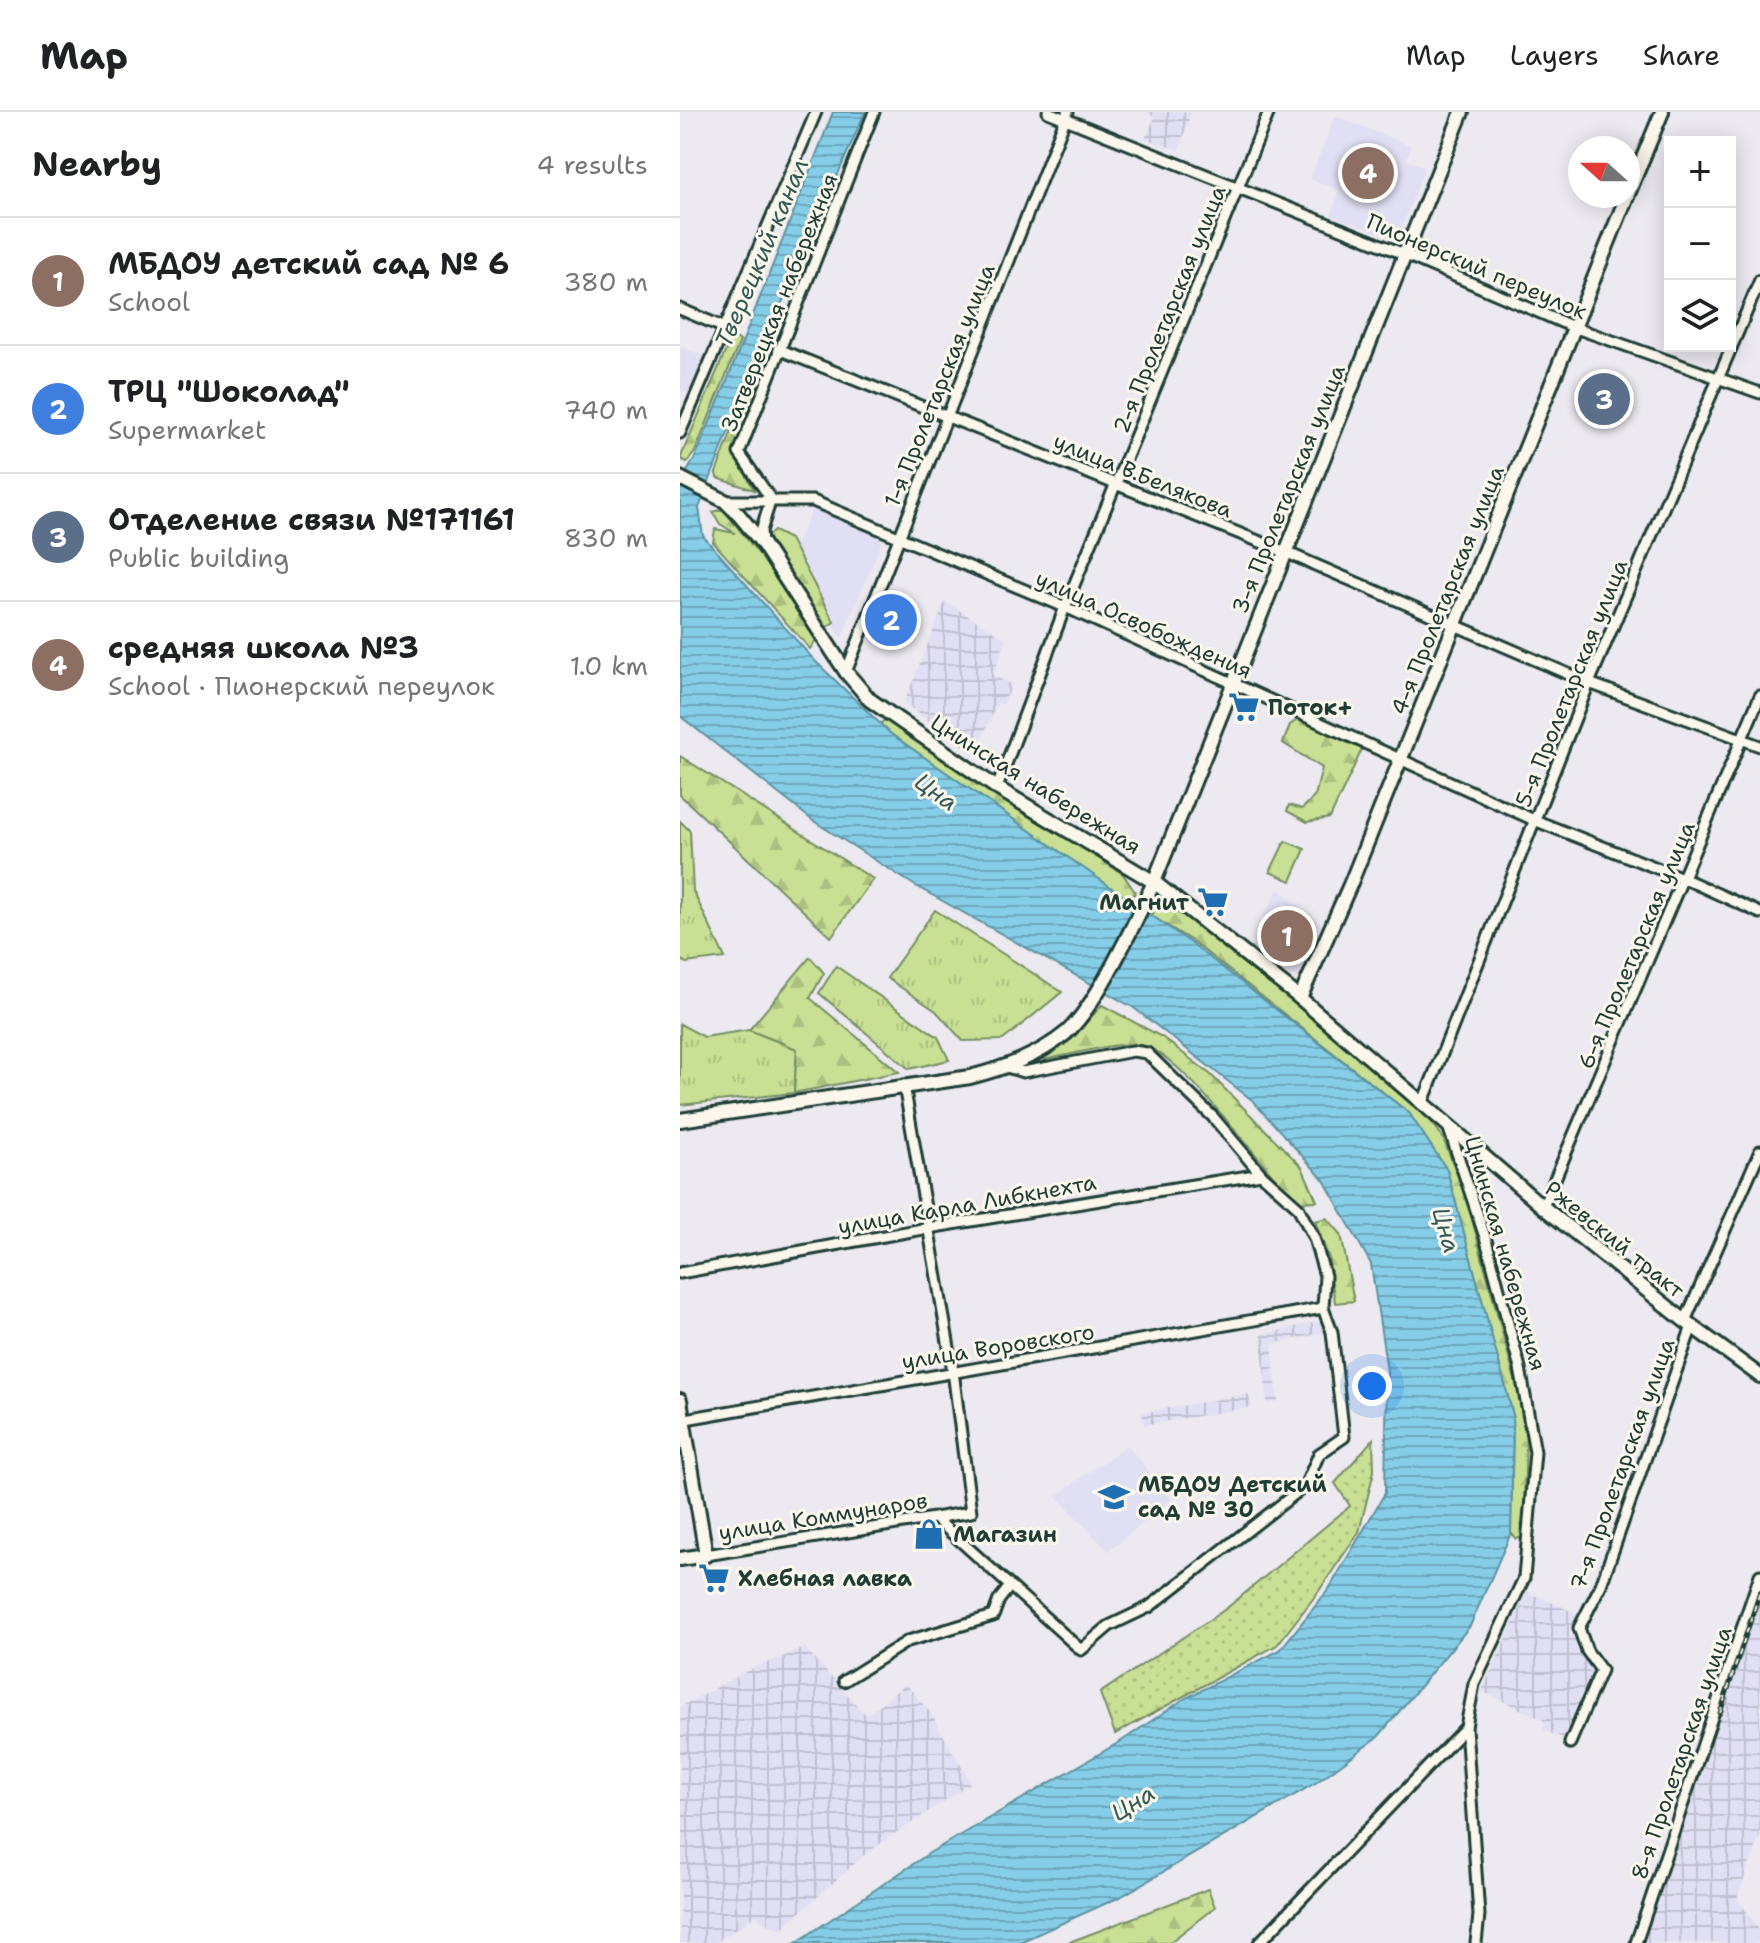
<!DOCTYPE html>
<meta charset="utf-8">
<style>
body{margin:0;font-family:"Shantell Sans",sans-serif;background:#f6f6f6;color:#202124}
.controls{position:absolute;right:24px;top:24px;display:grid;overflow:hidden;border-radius:0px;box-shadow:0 4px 20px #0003}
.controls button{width:72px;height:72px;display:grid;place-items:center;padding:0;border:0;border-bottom:2px solid #e0e0e0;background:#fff;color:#202124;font:40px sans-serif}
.compass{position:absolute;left:888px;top:24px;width:72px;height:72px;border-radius:50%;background:#fff;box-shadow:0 4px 20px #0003;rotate:291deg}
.you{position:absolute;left:692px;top:1274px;width:28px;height:28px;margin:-20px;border:6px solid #fff;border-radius:50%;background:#1a73e8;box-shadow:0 0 0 12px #1a73e833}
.badge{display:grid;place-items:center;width:52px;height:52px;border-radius:50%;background:#db2777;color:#fff;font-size:26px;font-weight:700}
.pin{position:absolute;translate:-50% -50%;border:4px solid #fff;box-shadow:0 2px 8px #0006}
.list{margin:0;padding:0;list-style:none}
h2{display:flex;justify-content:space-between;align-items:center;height:104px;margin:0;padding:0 32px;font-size:34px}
h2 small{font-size:26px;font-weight:400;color:#757577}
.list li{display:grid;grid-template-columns:52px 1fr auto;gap:24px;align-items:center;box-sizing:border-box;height:128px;padding:0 32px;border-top:2px solid #e0e0e0}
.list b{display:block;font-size:30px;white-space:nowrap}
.list p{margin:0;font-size:26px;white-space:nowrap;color:#757577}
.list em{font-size:26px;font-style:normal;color:#757577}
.icon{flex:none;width:44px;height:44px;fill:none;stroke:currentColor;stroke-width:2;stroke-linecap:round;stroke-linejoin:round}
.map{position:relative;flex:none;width:1080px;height:1831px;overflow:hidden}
header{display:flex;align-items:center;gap:48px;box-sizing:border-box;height:112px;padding:0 40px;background:#fff;border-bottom:2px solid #e0e0e0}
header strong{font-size:38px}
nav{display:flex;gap:44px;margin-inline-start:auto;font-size:28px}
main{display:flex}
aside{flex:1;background:#fff}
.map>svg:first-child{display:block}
</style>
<header>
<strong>Map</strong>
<nav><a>Map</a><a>Layers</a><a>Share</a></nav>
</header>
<main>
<aside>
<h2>Nearby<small>4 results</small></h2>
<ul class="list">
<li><span class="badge" style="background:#8d6e63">1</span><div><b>МБДОУ детский сад № 6</b><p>School</p></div><em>380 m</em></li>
<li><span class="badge" style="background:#3f7fe0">2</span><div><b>ТРЦ &quot;Шоколад&quot;</b><p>Supermarket</p></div><em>740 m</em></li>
<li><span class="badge" style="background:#5c6f8a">3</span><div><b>Отделение связи №171161</b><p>Public building</p></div><em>830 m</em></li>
<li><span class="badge" style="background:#8d6e63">4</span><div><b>средняя школа №3</b><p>School · Пионерский переулок</p></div><em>1.0 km</em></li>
</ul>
</aside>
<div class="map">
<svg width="1080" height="1831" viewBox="0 0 1080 1831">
<defs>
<pattern id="industrial-grid" width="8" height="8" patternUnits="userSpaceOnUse" patternTransform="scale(2)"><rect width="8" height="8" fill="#e1dff3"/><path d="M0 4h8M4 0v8" fill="none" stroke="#c1c0d1"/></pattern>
<pattern id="grass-tufts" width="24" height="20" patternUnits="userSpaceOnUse" patternTransform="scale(2)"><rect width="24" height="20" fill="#c9df94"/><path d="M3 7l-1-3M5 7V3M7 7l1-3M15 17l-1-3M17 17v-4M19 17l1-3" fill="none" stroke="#acc080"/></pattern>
<pattern id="forest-firs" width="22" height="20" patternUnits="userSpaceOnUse" patternTransform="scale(2)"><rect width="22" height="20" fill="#c9df94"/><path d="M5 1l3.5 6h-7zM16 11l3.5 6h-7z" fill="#acc080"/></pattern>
<pattern id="garden-dots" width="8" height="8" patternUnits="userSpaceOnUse" patternTransform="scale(2)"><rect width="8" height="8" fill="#c9df94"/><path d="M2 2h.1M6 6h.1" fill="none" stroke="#acc080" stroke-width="1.8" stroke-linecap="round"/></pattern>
<pattern id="water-rules" width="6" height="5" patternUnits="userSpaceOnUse" patternTransform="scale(2)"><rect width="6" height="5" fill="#86cde8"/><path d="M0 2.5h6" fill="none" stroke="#6da8bd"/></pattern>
</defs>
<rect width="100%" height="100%" fill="#ece9f0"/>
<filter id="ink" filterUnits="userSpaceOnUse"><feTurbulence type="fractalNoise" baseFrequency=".0125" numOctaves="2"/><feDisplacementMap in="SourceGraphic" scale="16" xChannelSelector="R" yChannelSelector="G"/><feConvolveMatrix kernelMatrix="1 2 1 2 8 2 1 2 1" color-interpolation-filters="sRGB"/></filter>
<g filter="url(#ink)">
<g fill="#e1dff3">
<path d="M655,4L731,34L726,48L745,55L717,128L651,103L659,78L630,67Z"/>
<path d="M0,234L28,246L12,282L0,277Z"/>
<path d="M135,391L205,422L162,525L106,454Z"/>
<path d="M598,777L641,812L618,867L570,839L587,809L583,807Z"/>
<path d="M447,1333L492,1387L428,1439L376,1384Z"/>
</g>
<g fill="url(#industrial-grid)">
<path d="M466,0H511L499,38L465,27L475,5Z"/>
<path d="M265,490L327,527L313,564L332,573L323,593L317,591L295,643L224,591Z"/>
<path d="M640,1209L643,1221L592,1232L598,1289L587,1292L581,1223Z"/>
<path d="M568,1282L572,1295L464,1313L462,1301Z"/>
<path d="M847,1480L898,1502L889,1523L896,1527L914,1563L887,1627L862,1618L865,1609L802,1579Z"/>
<path d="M1080,1486V1725L1057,1786L1080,1819V1831H963Z"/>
<path d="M125,1536L186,1603L226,1572L251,1602L291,1671L188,1740L102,1816L84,1811L77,1803L35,1831H0V1595L69,1558Z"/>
</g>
<g fill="url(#grass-tufts)" stroke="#748e64" stroke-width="2">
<path d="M0,709L10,719L13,779L45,846L6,851L0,847Z"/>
<path d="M255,798L382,880L323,928L283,929L256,899L207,866Z"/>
<path d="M156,854L258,925L269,948L229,957L139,881Z"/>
<path d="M0,912L24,925L69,918L117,937L114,981L0,993Z"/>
</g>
<g fill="url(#forest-firs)" stroke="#748e64" stroke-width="2">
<path d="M55,225L60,229L15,340L7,350L0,347L51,226Z"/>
<path d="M81,252L87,255L66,316L59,348L74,378L37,366L36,361L74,260Z"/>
<path d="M43,397L104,473L136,528L130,537L33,430L35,417L55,421L40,412L33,400Z"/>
<path d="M94,419L110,427L154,510L147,515L138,512L98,448L88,424Z"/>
<path d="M206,607L443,762L455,780L450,789L211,622L200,612Z"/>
<path d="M619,607L683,635L650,706L627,710L607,699L609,693L622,697L635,684L642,656L603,631L610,613Z"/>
<path d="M0,644L193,767L151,825L0,683Z"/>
<path d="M477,787L530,821L682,946L741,996L762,1024L786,1085L839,1283L846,1326L843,1425L836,1427L831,1421L833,1303L767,1058L729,1001L512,829L472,804V793Z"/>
<path d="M130,845L144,861L130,886L219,960L114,981L117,937L69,918Z"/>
<path d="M422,893L482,925L530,962L622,1055L637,1089L617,1090C582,1057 503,941 461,933C436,929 388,944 362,948L392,927Z"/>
<path d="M647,1106L661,1122L674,1189L655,1191L648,1144L635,1109Z"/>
<path d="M528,1777L535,1795L489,1831H387Z"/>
</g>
<path fill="#c9df94" stroke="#748e64" stroke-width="2" d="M605,729L625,737L611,769L590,760Z"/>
<path fill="url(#garden-dots)" stroke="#748e64" stroke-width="2" d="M693,1327L694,1359L679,1420L636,1483L597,1533L435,1622L420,1581L547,1496L670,1394L655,1371Z"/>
<path fill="url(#water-rules)" stroke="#5d93a0" stroke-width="2" d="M153,0H185L68,269L19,396L23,424L134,548L211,622L511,831L729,1001L767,1058L833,1303L831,1421L790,1514L698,1625L637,1670L440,1785L338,1831H116L251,1740L443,1628L504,1587L600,1538L649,1477L705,1381L707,1259L691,1152L644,1068L572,988L454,896L234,773L132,708L0,604V371L14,348L47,269Z"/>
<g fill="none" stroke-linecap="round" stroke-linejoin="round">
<defs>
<g id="street">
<path d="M368,0L724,142L893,215L1080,281"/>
<path d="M0,197L45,216"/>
<path d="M98,237L603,439L909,571L1080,634"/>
<path d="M0,321L136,0"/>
<path d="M45,389H133L385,495L854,708L1005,767L1080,801"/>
<path d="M82,430L81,419L91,387L59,341L194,0"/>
<path d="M166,560L388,0"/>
<path d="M317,676L385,495L589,0"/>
<path d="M743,990L909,571L1080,168"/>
<path d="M769,1017L806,1128L840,1256L855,1340L844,1466L794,1572L786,1615L799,1803L796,1831"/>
<path d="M863,1095L1080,584"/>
<path d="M0,1161L248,1116L581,1062"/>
<path d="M1005,1209L1080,1039"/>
<path d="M0,1308L643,1196"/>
<path d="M256,1407L401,1538L429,1514L469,1495L625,1374L639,1342L664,1325L652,1220L643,1196L645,1164L634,1126L618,1095L581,1062L533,1005L467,941L453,939L343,960L327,955"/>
<path d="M26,1443L291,1400L273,1259L224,973"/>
<path d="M164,1569L228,1529L313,1504L319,1488L330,1474"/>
<path d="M890,1631L921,1558L907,1539L899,1516L921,1473L1012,1214"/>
<path d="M579,1831L786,1615"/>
<path d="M956,1831L1080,1463"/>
</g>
<g id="secondary">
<path d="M948,82L982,0"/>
<path d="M0,366L45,389L59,403L82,431L166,560L190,588L317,676L474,770L620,886L863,1095L1005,1209L1080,1264"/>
<path d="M620,886L670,773L947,84"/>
<path d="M0,1008L290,965C325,956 358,944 386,921C416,895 456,808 474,770L782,0"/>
<path d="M0,1288L26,1443L0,1447"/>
</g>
</defs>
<use href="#street" stroke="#1f3d34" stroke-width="15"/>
<use href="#secondary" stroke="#1f3d34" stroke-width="18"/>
<use href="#street" stroke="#fbf7ec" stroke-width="9"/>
<use href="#secondary" stroke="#fbf7ec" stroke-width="12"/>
<defs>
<path id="rail" d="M1040,1601L1080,1480"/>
</defs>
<use href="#rail" stroke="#1f3d34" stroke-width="5"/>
<use href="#rail" stroke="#fbf7ec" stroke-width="2" stroke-dasharray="6" stroke-linecap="butt"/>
</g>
</g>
<defs>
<symbol id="supermarket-bare" viewBox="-9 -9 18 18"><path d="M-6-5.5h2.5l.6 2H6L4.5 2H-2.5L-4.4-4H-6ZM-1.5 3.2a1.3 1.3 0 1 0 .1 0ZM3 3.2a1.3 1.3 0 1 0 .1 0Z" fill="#1f6fb2" stroke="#fbf7ec" stroke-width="2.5" paint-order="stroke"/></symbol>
<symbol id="school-bare" viewBox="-9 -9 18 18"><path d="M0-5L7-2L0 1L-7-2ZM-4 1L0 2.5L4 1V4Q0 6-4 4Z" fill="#1f6fb2" stroke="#fbf7ec" stroke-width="2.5" paint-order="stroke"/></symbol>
<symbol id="shop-bare" viewBox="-9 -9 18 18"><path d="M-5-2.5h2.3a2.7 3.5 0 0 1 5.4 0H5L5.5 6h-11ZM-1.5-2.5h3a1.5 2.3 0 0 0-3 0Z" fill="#1f6fb2" stroke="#fbf7ec" stroke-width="2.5" paint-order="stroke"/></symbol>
</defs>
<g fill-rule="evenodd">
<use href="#supermarket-bare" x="542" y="573" width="44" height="44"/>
<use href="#supermarket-bare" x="511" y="768" width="44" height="44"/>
<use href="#school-bare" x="412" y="1363" width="44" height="44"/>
<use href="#shop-bare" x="227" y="1400" width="44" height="44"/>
<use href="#supermarket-bare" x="12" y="1444" width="44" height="44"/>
</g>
<g text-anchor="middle" stroke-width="6" stroke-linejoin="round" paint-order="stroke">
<g font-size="22" fill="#1f3d34" stroke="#fbf7ec">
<text transform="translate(797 154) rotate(23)" y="8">Пионерский переулок</text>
<text transform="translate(99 190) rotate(-68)" y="8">Затверецкая набережная</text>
<text transform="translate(489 197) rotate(-68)" y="8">2-я Пролетарская улица</text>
<text transform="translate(259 273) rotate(-68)" y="8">1-я Пролетарская улица</text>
<text transform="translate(463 363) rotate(22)" y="8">улица В.Белякова</text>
<text transform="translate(608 377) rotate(-68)" y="8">3-я Пролетарская улица</text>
<text transform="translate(767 478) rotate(-68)" y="8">4-я Пролетарская улица</text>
<text transform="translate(464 512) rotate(24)" y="8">улица Освобождения</text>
<text transform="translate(891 571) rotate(-68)" y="8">5-я Пролетарская улица</text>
<text transform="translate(356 672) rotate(32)" y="8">Цнинская набережная</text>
<text transform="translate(956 833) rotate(-67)" y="8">6-я Пролетарская улица</text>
<text transform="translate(287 1092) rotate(-10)" y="8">улица Карла Либкнехта</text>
<text transform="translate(935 1127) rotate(39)" y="8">Ржевский тракт</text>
<text transform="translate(826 1141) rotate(74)" y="8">Цнинская набережная</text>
<text transform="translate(318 1234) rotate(-9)" y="8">улица Воровского</text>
<text transform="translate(942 1352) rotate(-70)" y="8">7-я Пролетарская улица</text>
<text transform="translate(143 1404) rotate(-9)" y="8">улица Коммунаров</text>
<text transform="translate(1001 1641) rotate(-71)" y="8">8-я Пролетарская улица</text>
</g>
<g font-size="22" font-weight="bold" fill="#1f3d34" stroke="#fbf7ec" text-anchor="start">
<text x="588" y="603">Поток+</text>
<text x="509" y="798" text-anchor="end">Магнит</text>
<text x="458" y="1380">МБДОУ Детский<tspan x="458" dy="25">сад № 30</tspan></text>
<text x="273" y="1430">Магазин</text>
<text x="58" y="1474">Хлебная лавка</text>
</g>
<g font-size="24" font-style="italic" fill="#345a58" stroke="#fbf7ec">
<text transform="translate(82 141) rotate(-67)" y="8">Тверецкий канал</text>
<text transform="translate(256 680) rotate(36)" y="8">Цна</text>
<text transform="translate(766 1118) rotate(74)" y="8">Цна</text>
<text transform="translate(453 1691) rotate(-32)" y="8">Цна</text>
</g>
</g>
</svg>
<div class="controls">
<button>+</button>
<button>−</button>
<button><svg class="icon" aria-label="layers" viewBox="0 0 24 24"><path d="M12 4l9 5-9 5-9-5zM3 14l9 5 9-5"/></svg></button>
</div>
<svg class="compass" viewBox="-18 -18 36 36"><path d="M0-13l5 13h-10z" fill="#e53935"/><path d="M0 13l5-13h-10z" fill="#757577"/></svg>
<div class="you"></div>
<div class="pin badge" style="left:607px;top:824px;background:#8d6e63">1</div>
<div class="pin badge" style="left:211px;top:508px;background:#3f7fe0">2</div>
<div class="pin badge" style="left:924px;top:287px;background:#5c6f8a">3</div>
<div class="pin badge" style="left:688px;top:61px;background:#8d6e63">4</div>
</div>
</main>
